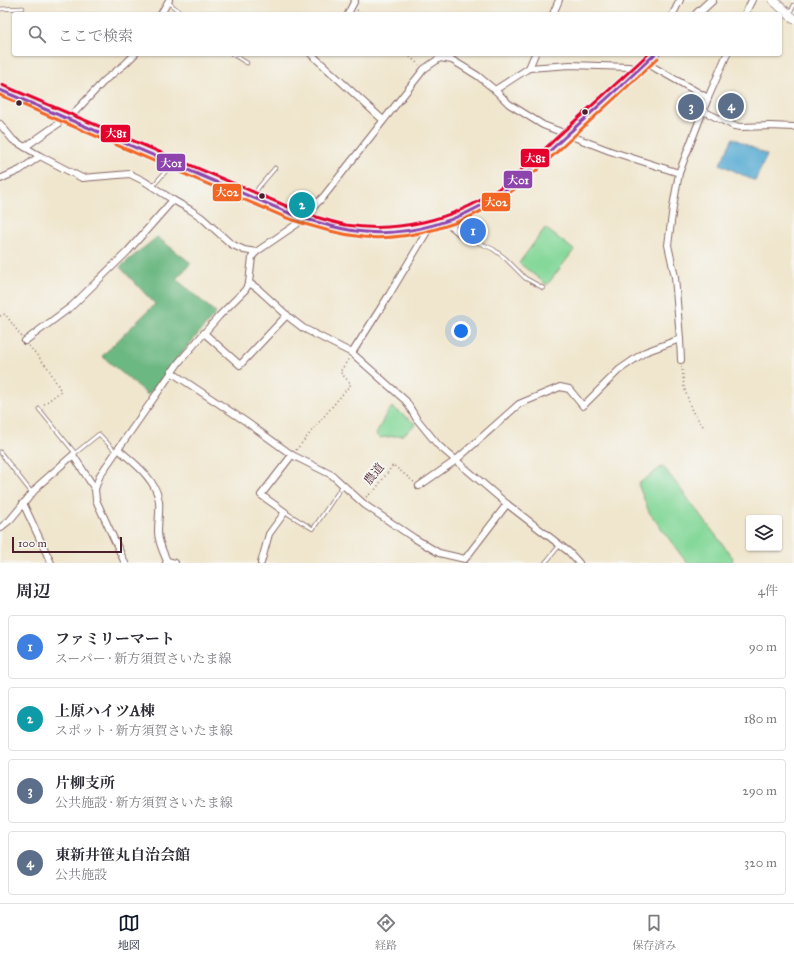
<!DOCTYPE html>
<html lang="ja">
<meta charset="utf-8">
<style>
body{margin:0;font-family:"IM FELL Great Primer","Noto Serif JP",serif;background:#f2f2f3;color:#2b2b33}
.controls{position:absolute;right:12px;bottom:12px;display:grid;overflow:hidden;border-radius:4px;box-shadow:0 1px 3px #0004}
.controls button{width:36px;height:36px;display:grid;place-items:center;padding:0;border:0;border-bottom:1px solid #e1e1e2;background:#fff;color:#2b2b33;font:20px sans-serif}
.scale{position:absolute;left:12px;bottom:10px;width:110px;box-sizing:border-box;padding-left:4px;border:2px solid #4a1f2b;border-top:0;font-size:11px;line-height:14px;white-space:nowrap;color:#4a1f2b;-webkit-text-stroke:3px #f6f6f2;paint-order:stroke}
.you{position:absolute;left:461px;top:331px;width:14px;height:14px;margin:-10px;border:3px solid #fff;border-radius:50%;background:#1a73e8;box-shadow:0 0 0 6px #1a73e833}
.badge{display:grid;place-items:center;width:26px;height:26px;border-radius:50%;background:#111827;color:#fff;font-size:13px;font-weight:700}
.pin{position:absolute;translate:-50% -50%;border:2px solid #fff;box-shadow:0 1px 4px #0006}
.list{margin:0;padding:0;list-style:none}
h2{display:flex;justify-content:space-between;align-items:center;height:52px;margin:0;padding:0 16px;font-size:17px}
h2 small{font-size:13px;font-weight:400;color:#7c7c81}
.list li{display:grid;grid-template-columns:26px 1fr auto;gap:12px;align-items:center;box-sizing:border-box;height:64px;margin:0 8px 8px;padding:0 8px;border:1px solid #e1e1e2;border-radius:4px}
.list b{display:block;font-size:15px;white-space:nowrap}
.list p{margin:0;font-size:13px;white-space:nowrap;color:#7c7c81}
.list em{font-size:13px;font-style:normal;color:#7c7c81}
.icon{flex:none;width:22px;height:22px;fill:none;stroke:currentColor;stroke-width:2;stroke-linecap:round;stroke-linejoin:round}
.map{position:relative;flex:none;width:794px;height:563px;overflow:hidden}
.search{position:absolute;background:#fff;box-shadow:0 1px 3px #0004;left:12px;right:12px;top:12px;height:44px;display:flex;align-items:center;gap:10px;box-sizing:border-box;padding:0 14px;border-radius:4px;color:#7c7c81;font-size:15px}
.sheet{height:340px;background:#fff}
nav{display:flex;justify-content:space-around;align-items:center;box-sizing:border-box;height:56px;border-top:1px solid #e1e1e2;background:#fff;font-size:11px;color:#7c7c81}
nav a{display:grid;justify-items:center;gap:2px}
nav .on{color:#111827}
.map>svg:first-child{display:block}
</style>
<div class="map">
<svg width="794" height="563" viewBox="0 0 794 563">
<rect width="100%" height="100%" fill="#f6f6f2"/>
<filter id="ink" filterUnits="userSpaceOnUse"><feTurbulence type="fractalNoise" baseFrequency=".025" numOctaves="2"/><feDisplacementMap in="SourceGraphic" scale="8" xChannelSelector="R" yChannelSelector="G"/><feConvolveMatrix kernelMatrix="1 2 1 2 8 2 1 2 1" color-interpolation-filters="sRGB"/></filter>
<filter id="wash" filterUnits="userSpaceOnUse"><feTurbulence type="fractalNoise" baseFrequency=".012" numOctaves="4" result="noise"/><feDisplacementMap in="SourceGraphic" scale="16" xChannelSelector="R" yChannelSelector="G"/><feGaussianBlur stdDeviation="0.9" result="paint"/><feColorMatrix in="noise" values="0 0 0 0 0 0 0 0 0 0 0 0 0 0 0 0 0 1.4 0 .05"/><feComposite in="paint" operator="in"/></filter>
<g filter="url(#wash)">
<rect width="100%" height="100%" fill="#f0e6ce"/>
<g fill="#85d89a" stroke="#687c62">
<path d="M545,228L574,250L547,285L519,263Z"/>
<path d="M392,407L416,424L403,435L380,438L376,435L385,416Z"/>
<path d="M663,466L733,558L731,563H687L649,512L638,484Z"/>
</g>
<path fill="#6cb882" stroke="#5b6c56" d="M157,237L191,263L176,279L216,313L181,354L148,395L102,356L155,304L120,267Z"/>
<path fill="#57abd3" stroke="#50657f" d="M733,138L767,155L755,181L720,164Z"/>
</g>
<g filter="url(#ink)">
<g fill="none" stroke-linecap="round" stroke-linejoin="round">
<defs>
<g id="lane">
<path d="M168,2L182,14"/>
<path d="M0,9L23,8"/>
<path d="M790,14L794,5"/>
<path d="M232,54L247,63"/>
<path d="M153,186L172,164"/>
<path d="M254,198L258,188L275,168"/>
<path d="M463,236L493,249L505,258L525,278L543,288"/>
<path d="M39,409L75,453"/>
<path d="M0,452L32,493"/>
<path d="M73,455L99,434L116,452"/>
<path d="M285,512L313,529L343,485"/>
<path d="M545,563L560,545"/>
</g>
<g id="street">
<path d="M161,14L169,0"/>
<path d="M348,14L355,0"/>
<path d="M553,14L559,0"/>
<path d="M673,14L680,0"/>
<path d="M745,14L752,0"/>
<path d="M311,54L383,120"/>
<path d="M646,63L708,98"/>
<path d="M529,68L535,54"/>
<path d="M495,90L529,68L570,65L629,67L637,70"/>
<path d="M703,111L734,126L741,127L770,126L794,127"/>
<path d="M70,119L73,114L105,80L125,64L135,54"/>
<path d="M0,124L13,140L40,156L82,178L130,174L144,181L173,200L189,209L201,217L231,244L244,250L256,252"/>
<path d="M25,147L58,124L62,115"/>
<path d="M0,179L20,170L40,156"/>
<path d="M445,221L463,236"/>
<path d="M249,283L257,288L290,318L303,328L352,353L406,401L416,418L438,445L507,504L569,552L579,563"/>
<path d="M204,333L240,365L287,315"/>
<path d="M680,339L681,360"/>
<path d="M25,341L72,306L128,251L173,200"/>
<path d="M352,353L389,295L431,225"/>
<path d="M171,372L245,421L292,455L332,475L365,505L414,538L439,553L465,559L507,504"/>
<path d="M118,449C133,462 156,479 159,501C160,511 158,521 158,532C158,542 163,552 167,561L166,563"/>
<path d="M419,486L455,461L519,404L560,387L569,389L583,406L619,370L645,352L680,339L675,277L668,245L673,207L679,173L708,98L727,54"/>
<path d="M23,503L51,563"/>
<path d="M0,528L10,520L39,485L73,455L95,489"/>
<path d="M167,561L175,563"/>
<path d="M125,563L96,500L95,489L100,475L179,362L219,316L245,290L249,283L252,257L256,252L297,224L324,196L424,69L440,58L452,60L462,66L478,76L495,90L509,104L543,125L610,151L679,173"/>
<path d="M261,563L269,534L285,512L261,495L292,455"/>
</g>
<g id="secondary">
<path d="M697,14L712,0"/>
<path d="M0,90C73,120 144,152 217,182C264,202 313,228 365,232C399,235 439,225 470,211C508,194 537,163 567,135C596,108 626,82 655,54"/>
</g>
<path id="primary" d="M773,0L794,19"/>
</defs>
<use href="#lane" stroke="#846564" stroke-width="4.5"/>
<use href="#street" stroke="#846564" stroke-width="8"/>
<use href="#secondary" stroke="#846564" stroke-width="10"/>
<use href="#primary" stroke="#846564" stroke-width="10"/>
<g stroke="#846564" stroke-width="1.5" stroke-dasharray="1 3" stroke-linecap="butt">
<path d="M357,10L361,14"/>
<path d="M407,54L419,65"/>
<path d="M0,316L5,314L22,337"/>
<path d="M29,346L48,368L61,391L43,405"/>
<path d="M682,366L684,387L692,411L703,426"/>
<path d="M296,450L351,384L340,372L349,358"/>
<path d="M366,497L375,490L393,465L414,482"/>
</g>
<use href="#lane" stroke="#fff" stroke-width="3"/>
<use href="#street" stroke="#fff" stroke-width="6"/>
<use href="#secondary" stroke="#fff" stroke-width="8"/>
<use href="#primary" stroke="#fff" stroke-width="9"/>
<defs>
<path id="bus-1" d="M0,90L289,213C314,222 339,230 365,232C410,236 460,221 497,196C523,178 545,155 568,134C597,107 627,81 655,54"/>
<path id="bus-2" d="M0,95L287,218C312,227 337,234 363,237C409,241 464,225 501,199C527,181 549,159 572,138C600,111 630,85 658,58"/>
<path id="bus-3" d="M2,85L291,208C309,215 327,221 346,225C396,233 452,220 494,192C520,174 542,151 565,130C592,105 621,80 648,54"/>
</defs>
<use href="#bus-1" stroke="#f6f6f2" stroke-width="6"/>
<use href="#bus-2" stroke="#f6f6f2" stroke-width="6"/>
<use href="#bus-3" stroke="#f6f6f2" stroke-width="6"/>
<use href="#bus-1" stroke="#8e44ad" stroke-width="3"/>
<use href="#bus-2" stroke="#f26522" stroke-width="3"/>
<use href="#bus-3" stroke="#e4002b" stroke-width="3"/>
</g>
</g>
<g fill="#4a1f2b" stroke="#f6f6f2" stroke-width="1.5">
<circle cx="19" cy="103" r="3.5"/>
<circle cx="585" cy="112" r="3.5"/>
<circle cx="262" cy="196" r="3.5"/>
</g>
<g text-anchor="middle" stroke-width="4" stroke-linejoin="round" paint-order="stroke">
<g font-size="12" fill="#4a1f2b" stroke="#f6f6f2">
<text transform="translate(374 474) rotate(-51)" y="4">農道</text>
</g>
</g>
<g stroke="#f6f6f2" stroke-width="1.5">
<rect x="100" y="124" width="31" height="19" rx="4" fill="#e4002b"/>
<rect x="520" y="148" width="30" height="20" rx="4" fill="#e4002b"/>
<rect x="156" y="153" width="30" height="19" rx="4" fill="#8e44ad"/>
<rect x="503" y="170" width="30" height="19" rx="4" fill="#8e44ad"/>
<rect x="212" y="183" width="30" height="19" rx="4" fill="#f26522"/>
<rect x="481" y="192" width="30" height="20" rx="4" fill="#f26522"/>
</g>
<g font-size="11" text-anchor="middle" font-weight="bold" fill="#fff">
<text x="116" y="137">大81</text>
<text x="535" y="162">大81</text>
<text x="171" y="167">大01</text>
<text x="518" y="184">大01</text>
<text x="227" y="196">大02</text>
<text x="496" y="206">大02</text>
</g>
</svg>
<div class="controls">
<button><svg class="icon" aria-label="layers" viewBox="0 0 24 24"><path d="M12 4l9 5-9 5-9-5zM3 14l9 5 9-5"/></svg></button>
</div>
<div class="scale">100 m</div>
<div class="you"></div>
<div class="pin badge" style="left:473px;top:231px;background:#3f7fe0">1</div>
<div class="pin badge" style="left:302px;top:205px;background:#0f9aa8">2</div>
<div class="pin badge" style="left:691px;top:107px;background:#5c6f8a">3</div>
<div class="pin badge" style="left:731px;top:106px;background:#5c6f8a">4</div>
<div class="search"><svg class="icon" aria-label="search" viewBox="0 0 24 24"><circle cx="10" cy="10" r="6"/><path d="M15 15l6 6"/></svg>ここで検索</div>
</div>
<section class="sheet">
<h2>周辺<small>4件</small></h2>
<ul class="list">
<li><span class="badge" style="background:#3f7fe0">1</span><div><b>ファミリーマート</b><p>スーパー · 新方須賀さいたま線</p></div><em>90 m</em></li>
<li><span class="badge" style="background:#0f9aa8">2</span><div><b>上原ハイツA棟</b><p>スポット · 新方須賀さいたま線</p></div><em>180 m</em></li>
<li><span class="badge" style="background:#5c6f8a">3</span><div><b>片柳支所</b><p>公共施設 · 新方須賀さいたま線</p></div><em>290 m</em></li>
<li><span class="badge" style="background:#5c6f8a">4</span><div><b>東新井笹丸自治会館</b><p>公共施設</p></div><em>320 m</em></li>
</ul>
</section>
<nav>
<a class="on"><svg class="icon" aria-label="map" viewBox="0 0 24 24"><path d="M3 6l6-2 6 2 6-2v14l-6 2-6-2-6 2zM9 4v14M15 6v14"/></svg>地図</a>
<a><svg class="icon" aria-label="directions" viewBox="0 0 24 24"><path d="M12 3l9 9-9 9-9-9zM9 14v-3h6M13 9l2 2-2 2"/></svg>経路</a>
<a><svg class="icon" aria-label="saved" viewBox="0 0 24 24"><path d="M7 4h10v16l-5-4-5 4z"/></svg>保存済み</a>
</nav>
